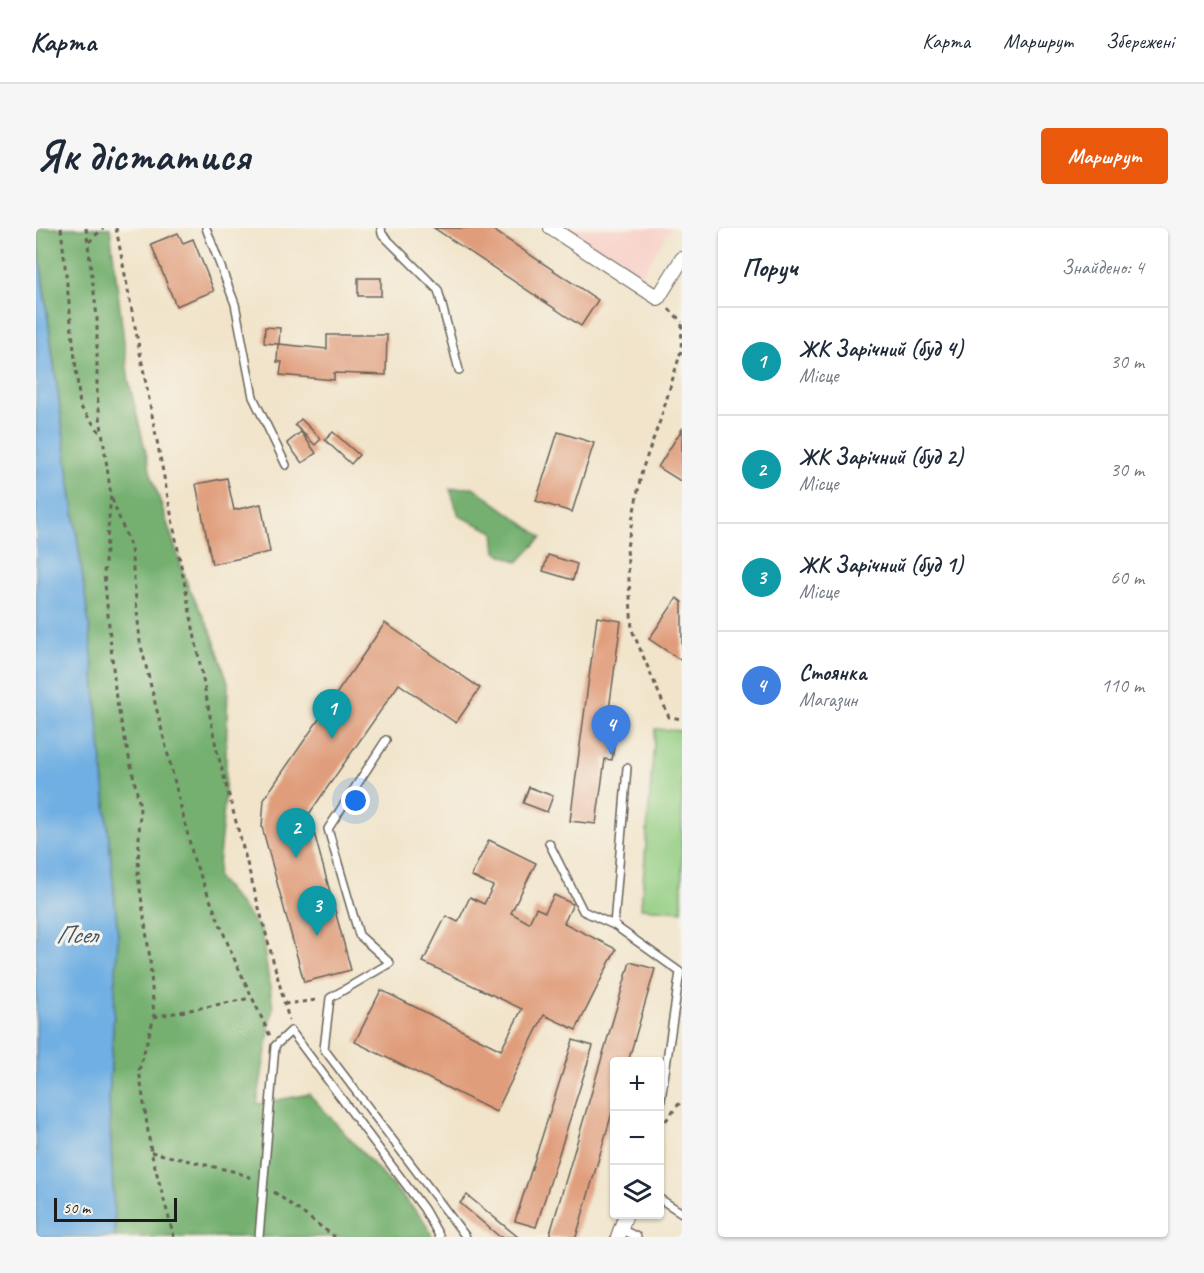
<!DOCTYPE html>
<html lang="uk">
<meta charset="utf-8">
<style>
body{margin:0;font-family:Caveat,sans-serif;background:#f6f6f7;color:#1f2937}
.controls{position:absolute;right:18px;bottom:18px;display:grid;overflow:hidden;border-radius:6px;box-shadow:0 2px 4px #0004}
.controls button{width:54px;height:54px;display:grid;place-items:center;padding:0;border:0;border-bottom:2px solid #e0e1e3;background:#fff;color:#1f2937;font:30px sans-serif}
.scale{position:absolute;left:18px;bottom:15px;width:123px;box-sizing:border-box;padding-left:6px;border:3px solid #1c1c1c;border-top:0;font-size:16px;line-height:21px;white-space:nowrap;color:#1c1c1c;-webkit-text-stroke:4px #f7f3e8;paint-order:stroke}
.you{position:absolute;left:320px;top:573px;width:21px;height:21px;margin:-15px;border:4px solid #fff;border-radius:50%;background:#1a73e8;box-shadow:0 0 0 9px #1a73e833}
.badge{display:grid;place-items:center;width:39px;height:39px;border-radius:50%;background:#ea580c;color:#fff;font-size:20px;font-weight:700}
.pin{position:absolute;translate:-50% -50px;filter:drop-shadow(0 2px 3px #0008)}
.pin::after{content:'';position:absolute;top:32px;width:21px;height:18px;background:inherit;clip-path:polygon(0 0,100% 0,50% 100%)}
.list{margin:0;padding:0;list-style:none}
h2{display:flex;justify-content:space-between;align-items:center;height:78px;margin:0;padding:0 24px;font-size:26px}
h2 small{font-size:20px;font-weight:400;color:#747a83}
.list li{display:grid;grid-template-columns:39px 1fr auto;gap:18px;align-items:center;box-sizing:border-box;height:108px;padding:0 24px;border-top:2px solid #e0e1e3}
.list b{display:block;font-size:22px;white-space:nowrap}
.list p{margin:0;font-size:20px;white-space:nowrap;color:#747a83}
.list em{font-size:20px;font-style:normal;color:#747a83}
.icon{flex:none;width:33px;height:33px;fill:none;stroke:currentColor;stroke-width:2;stroke-linecap:round;stroke-linejoin:round}
.map{position:relative;flex:none;width:646px;height:1009px;overflow:hidden;border-radius:6px}
header{display:flex;align-items:center;gap:36px;box-sizing:border-box;height:84px;padding:0 30px;background:#fff;border-bottom:2px solid #e0e1e3}
header strong{font-size:28px}
nav{display:flex;gap:33px;margin-inline-start:auto;font-size:21px}
.intro{display:flex;align-items:center;justify-content:space-between;box-sizing:border-box;height:144px;padding:0 36px}
h1{margin:0;font-size:42px}
.button{padding:15px 27px;border-radius:6px;background:#ea580c;color:#fff;font-size:21px;font-weight:700}
main{display:flex;gap:36px;padding:0 36px}
aside{flex:1;background:#fff;border-radius:6px;box-shadow:0 2px 4px #0004}
.map>svg:first-child{display:block}
</style>
<header>
<strong>Карта</strong>
<nav><a>Карта</a><a>Маршрут</a><a>Збережені</a></nav>
</header>
<div class="intro"><h1>Як дістатися</h1><a class="button">Маршрут</a></div>
<main>
<div class="map">
<svg width="646" height="1009" viewBox="0 0 646 1009">
<rect width="100%" height="100%" fill="#f7f3e8"/>
<filter id="ink" filterUnits="userSpaceOnUse"><feTurbulence type="fractalNoise" baseFrequency=".0167" numOctaves="2"/><feDisplacementMap in="SourceGraphic" scale="12" xChannelSelector="R" yChannelSelector="G"/><feConvolveMatrix kernelMatrix="1 2 1 2 8 2 1 2 1" color-interpolation-filters="sRGB"/></filter>
<filter id="wash" filterUnits="userSpaceOnUse"><feTurbulence type="fractalNoise" baseFrequency=".008" numOctaves="4" result="noise"/><feDisplacementMap in="SourceGraphic" scale="24" xChannelSelector="R" yChannelSelector="G"/><feGaussianBlur stdDeviation="1.35" result="paint"/><feColorMatrix in="noise" values="0 0 0 0 0 0 0 0 0 0 0 0 0 0 0 0 0 1.4 0 .05"/><feComposite in="paint" operator="in"/></filter>
<g filter="url(#wash)">
<rect width="100%" height="100%" fill="#f1e4ca"/>
<path fill="#f7d1c9" d="M523,0H635L603,51Z"/>
<path fill="#91cd81" stroke="#56744e" stroke-width="1.5" d="M619,501L646,503V683L605,680Z"/>
<g fill="#74b06f" stroke="#486646" stroke-width="1.5">
<path d="M0,0H74L93,154L115,246L152,358L175,403L192,454L189,569L181,649L225,702L237,779L221,876L273,866L387,991L397,1009H79L73,873L82,708L53,396Z"/>
<path d="M437,259L506,309L482,334L460,324L458,304L423,288L414,261Z"/>
</g>
<path fill="#6fafe3" stroke="#466680" stroke-width="1.5" d="M0,4L53,396L82,708L73,873L79,1009H0Z"/>
<g id="blocks">
<g fill="#e09d7b">
<path d="M398,0H454L562,72L545,98Z"/>
<path d="M142,5L147,15L157,11L178,63L140,78L115,16Z"/>
<rect x="322" y="50" width="23" height="18"/>
<path d="M229,99L244,100L243,116L291,121V107H351L350,147L298,145V152L244,147L246,134H241L242,116L228,115Z"/>
<path d="M265,191L285,211L279,217L259,197Z"/>
<path d="M646,201V254L622,239Z"/>
<path d="M265,204L280,225L266,235L251,215Z"/>
<path d="M297,204L323,227L315,236L289,212Z"/>
<path d="M522,204L558,215L536,284L500,273Z"/>
<path d="M191,250L198,282L225,276L234,324L176,336L160,256Z"/>
<path d="M512,327L541,336L537,352L507,343Z"/>
<path d="M641,370L646,374V433L613,411Z"/>
<path d="M561,389L585,393L570,504L580,506L576,532L569,531L560,596L534,593Z"/>
<path d="M349,395L444,460L420,495L363,456L273,586L315,742L268,754L226,599L228,571Z"/>
<path d="M493,559L517,568L511,584L487,575Z"/>
<path d="M453,612L500,635L475,685L493,695L500,680L509,684L518,667L537,676L528,695L580,721L540,802L508,787L460,884L319,814L345,762L465,822L486,781L387,734L410,688L422,694L434,669L448,676L457,658L435,648Z"/>
<path d="M594,734L619,741L592,834H578V878L540,1009H513Z"/>
<path d="M537,812L557,818L500,999L479,993Z"/>
<path d="M431,967L482,1009H464L424,975Z"/>
</g>
</g>
</g>
<g filter="url(#ink)">
<use href="#blocks" fill-opacity="0" stroke="#676259" stroke-width="1.5"/>
<g fill="none" stroke-linecap="round" stroke-linejoin="round">
<defs>
<g id="lane">
<path d="M170,0L199,76L217,169L250,237"/>
<path d="M345,0L346,6L402,62L423,142"/>
<path d="M350,512L292,601L323,707L354,735L294,770L288,821L430,1009"/>
<path d="M513,615L547,683L578,697L644,744L624,878"/>
<path d="M578,697L591,540"/>
<path d="M624,971L646,985"/>
<path d="M585,1001L601,1009"/>
<path d="M223,1009L239,818L255,803L388,981L404,1009"/>
</g>
<g id="street">
<path d="M515,0L622,70L646,31"/>
<path d="M582,1009L590,986"/>
</g>
</defs>
<use href="#lane" stroke="#676259" stroke-width="10"/>
<use href="#street" stroke="#676259" stroke-width="16"/>
<g stroke="#676259" stroke-width="3" stroke-dasharray="4.5 4.5" stroke-linecap="butt">
<path d="M25,0L44,178L65,206"/>
<path d="M50,0L61,89V167L75,268L68,345L80,471L104,578L102,647L114,731L118,789L103,842L115,924L138,1009"/>
<path d="M80,0L180,519L253,792"/>
<path d="M53,14L67,0"/>
<path d="M633,81L646,94"/>
<path d="M646,96L645,123L625,190L606,242L591,319L596,402L633,489L646,491"/>
<path d="M76,271L95,320L104,414L158,632L196,726L234,808"/>
<path d="M248,776L282,772"/>
<path d="M118,789L215,770"/>
<path d="M624,900L646,872"/>
<path d="M115,924L200,944L218,951"/>
<path d="M238,964L299,1009"/>
</g>
<use href="#lane" stroke="#fff" stroke-width="7"/>
<use href="#street" stroke="#fff" stroke-width="14"/>
</g>
</g>
<g text-anchor="middle" stroke-width="6" stroke-linejoin="round" paint-order="stroke">
<g font-size="26" font-style="italic" fill="#3d576c" stroke="#f7f3e8">
<text x="40" y="715">Псел</text>
</g>
</g>
</svg>
<div class="controls">
<button>+</button>
<button>−</button>
<button><svg class="icon" aria-label="layers" viewBox="0 0 24 24"><path d="M12 4l9 5-9 5-9-5zM3 14l9 5 9-5"/></svg></button>
</div>
<div class="scale">50 m</div>
<div class="you"></div>
<div class="pin badge" style="left:296px;top:511px;background:#0f9aa8">1</div>
<div class="pin badge" style="left:260px;top:630px;background:#0f9aa8">2</div>
<div class="pin badge" style="left:281px;top:708px;background:#0f9aa8">3</div>
<div class="pin badge" style="left:575px;top:527px;background:#3f7fe0">4</div>
</div>
<aside>
<h2>Поруч<small>Знайдено: 4</small></h2>
<ul class="list">
<li><span class="badge" style="background:#0f9aa8">1</span><div><b>ЖК Зарічний (буд 4)</b><p>Місце</p></div><em>30 m</em></li>
<li><span class="badge" style="background:#0f9aa8">2</span><div><b>ЖК Зарічний (буд 2)</b><p>Місце</p></div><em>30 m</em></li>
<li><span class="badge" style="background:#0f9aa8">3</span><div><b>ЖК Зарічний (буд 1)</b><p>Місце</p></div><em>60 m</em></li>
<li><span class="badge" style="background:#3f7fe0">4</span><div><b>Стоянка</b><p>Магазин</p></div><em>110 m</em></li>
</ul>
</aside>
</main>
